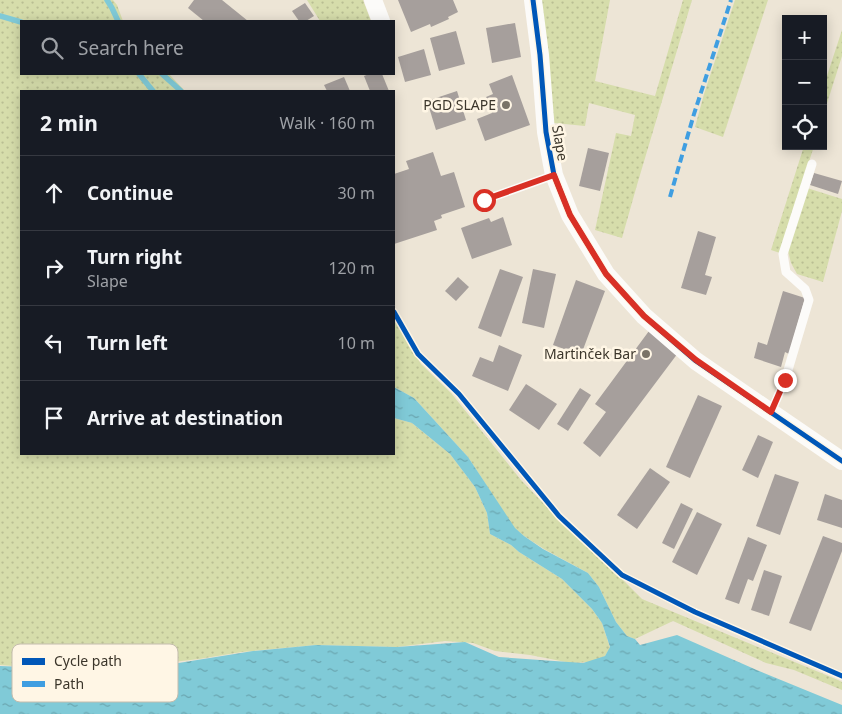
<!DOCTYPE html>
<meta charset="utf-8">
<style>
body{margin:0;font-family:"Noto Sans",sans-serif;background:#242831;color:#f1f3f6}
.controls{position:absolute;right:15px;top:15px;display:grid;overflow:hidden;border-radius:0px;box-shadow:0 2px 12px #0003}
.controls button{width:45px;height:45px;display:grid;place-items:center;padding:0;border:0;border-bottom:1px solid #363941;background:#171b24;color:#f1f3f6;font:25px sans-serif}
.stop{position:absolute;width:15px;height:15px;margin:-11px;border:4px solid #d93025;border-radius:50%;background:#fff}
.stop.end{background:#d93025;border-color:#fff;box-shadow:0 1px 5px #0008}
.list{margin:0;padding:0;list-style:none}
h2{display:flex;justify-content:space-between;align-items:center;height:65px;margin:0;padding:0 20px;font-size:21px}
h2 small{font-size:16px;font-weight:400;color:#9ea1a6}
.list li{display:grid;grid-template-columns:32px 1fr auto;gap:15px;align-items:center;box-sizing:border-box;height:75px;padding:0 20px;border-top:1px solid #363941}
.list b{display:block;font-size:19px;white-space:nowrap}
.list p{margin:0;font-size:16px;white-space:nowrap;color:#9ea1a6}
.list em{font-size:16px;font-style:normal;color:#9ea1a6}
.icon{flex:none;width:28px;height:28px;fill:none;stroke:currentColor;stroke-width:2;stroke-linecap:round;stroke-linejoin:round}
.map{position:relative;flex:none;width:842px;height:714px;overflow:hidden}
.search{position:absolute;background:#171b24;box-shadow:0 2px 12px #0003;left:20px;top:20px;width:375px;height:55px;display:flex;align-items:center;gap:12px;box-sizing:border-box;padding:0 18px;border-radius:0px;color:#9ea1a6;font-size:19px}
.panel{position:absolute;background:#171b24;box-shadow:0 2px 12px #0003;left:20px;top:90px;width:375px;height:365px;border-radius:0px}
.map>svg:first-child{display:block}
</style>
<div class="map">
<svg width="842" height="714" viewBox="0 0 842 714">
<defs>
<pattern id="grass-dots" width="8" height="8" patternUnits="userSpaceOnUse" patternTransform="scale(1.25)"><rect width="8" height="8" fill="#d6ddab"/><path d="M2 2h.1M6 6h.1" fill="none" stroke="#b9be93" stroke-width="1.8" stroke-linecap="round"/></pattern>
<pattern id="water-ripples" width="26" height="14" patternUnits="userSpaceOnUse" patternTransform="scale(1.25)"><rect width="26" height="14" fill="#80cad7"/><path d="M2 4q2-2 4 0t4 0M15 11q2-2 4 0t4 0" fill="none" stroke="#6aa5af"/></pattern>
</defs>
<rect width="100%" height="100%" fill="#ede5d6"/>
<g fill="url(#grass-dots)">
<path d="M0,0H113L117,5L123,21H21V74H169L185,91H21V454H394V418L412,423L450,454L475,487L487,513L490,534L511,545L519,552L562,579L592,609L602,623L610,648L605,656L592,662L571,663L530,655L495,651L473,643L445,641L397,647L316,645L242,652L199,659L173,662L106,665L78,671L0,665Z"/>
<path d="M307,0H363L371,21H320Z"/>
<path d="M540,0H610L595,81L655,96L683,0H692L637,185L622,238L595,230L616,133L631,136L635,115L589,103L585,126L554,123Z"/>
<path d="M735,0H768L723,137L695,127L704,94Z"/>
<path d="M842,30V56L823,116V88Z"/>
<path d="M804,146H814L780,253L771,250Z"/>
<path d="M807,188L842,199V211L823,282L797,274L791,263L788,251Z"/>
<path d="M394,320L398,326L421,364L451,393L521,480L565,526L617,574L642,599L838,680L842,682V690L794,670L766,663L673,621L635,639L627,636L616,622L599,587L588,573L544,549L524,536L514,528L468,457L414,398L394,387Z"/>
</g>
<path fill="url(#water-ripples)" d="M394,387L414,398L468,457L515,528L524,536L543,549L588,573L599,587L616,622L627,636L635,639L640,645L677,635L759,671L842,705V714H0V666L129,671L253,651L316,645L397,647L465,642L499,657L583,663L605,656L610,647L602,623L592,609L562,579L519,552L511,545L490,534L487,513L475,487L450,454L412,423L394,418Z"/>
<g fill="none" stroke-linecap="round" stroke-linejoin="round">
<g stroke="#80cad7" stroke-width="5.5">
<path d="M107,0L112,8L118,21"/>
<path d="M0,16L21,22"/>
<path d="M139,74L153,91"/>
<path d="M162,74L181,91"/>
</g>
</g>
<g fill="#a69f9c">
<path d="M194,0H222L248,21H204L188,8Z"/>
<path d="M398,0H453L458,12L448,17L449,19L431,27L430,24L411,32Z"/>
<path d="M305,3L314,16L306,21H299L292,11Z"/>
<path d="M515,23L521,57L492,63L486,28Z"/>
<path d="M456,31L465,64L439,71L430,38Z"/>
<path d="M424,49L431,75L405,82L398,57Z"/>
<path d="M369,74H382L389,91H370L364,76Z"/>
<path d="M512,75L530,125L485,141L477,119L492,113L486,97L493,94L489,84Z"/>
<path d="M344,77L350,91H327L324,85Z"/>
<path d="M457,91L466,120L436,130L427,101Z"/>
<path d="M588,148L609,153L600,191L579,186Z"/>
<path d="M433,152L441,176L454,172L465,207L441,215L442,218L434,221L437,230L394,244V174L409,169L406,161Z"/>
<path d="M814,173L842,181L838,194L810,185Z"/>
<path d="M503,217L512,245L472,259L461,228L489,218L491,222Z"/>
<path d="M698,231L716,237L705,275L712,277L706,295L681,288Z"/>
<path d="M500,269L523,277L501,337L478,328Z"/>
<path d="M533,269L556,274L544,328L522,323Z"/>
<path d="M458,277L469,287L456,301L445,291Z"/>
<path d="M576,280L605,291L581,355L553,345Z"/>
<path d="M783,291L805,298L789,354L785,352L781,367L754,358L758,342L767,345Z"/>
<path d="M649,331L678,353L600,457L583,443L606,412L595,404Z"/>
<path d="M499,345L522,355L508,391L472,376L480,357L493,362Z"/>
<path d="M526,384L557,404L539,430L509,410Z"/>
<path d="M580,388L591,395L568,431L557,424Z"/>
<path d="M698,395L722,406L690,478L666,467Z"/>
<path d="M758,435L773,442L758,478L742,470Z"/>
<path d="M650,468L670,482L637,529L617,515Z"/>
<path d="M775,474L799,482L780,535L756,526Z"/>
<path d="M825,494L842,500V528L817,520Z"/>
<path d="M681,503L693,509L674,549L662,543Z"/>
<path d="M697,512L722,524L697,575L672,562Z"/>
<path d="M823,536L842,543V551L811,631L789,623Z"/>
<path d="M748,537L767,545L753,581L748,579L739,604L725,599Z"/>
<path d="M764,570L782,576L769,616L751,610Z"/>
</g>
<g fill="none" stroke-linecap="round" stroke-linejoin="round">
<g stroke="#fcfbf9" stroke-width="9">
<path d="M484,200L554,175"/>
<path d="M771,412L785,380L809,300L805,289L786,272L783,254L812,164"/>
</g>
<g stroke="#fcfbf9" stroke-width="18">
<path d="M373,0L381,21"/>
<path d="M533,0L540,55L546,132L554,175L570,215L606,274L644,316L696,361L842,461"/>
</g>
<path stroke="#3f9ee1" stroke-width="4" stroke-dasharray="8 4" stroke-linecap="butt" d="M670,197L694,114L731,0"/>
<defs>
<g id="cycleway">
<path d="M533,0L540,55L546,132L554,175L570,215L606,274L644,316L696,361L842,461"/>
<path d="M394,312L418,354L459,394L559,516L622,575L695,612L842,676"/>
</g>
</defs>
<use href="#cycleway" stroke="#fff6e5" stroke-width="8"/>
<use href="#cycleway" stroke="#0057b8" stroke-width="5"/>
</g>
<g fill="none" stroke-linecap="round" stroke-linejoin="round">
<path stroke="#d93025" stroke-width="6" d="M484,200L554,175L570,215L606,274L644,316L696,360L771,412L785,380"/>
</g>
<g fill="#7a7367" stroke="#fff6e5" stroke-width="2">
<circle cx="506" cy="105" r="5"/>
<circle cx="646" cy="354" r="5"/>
</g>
<g text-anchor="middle" stroke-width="5" stroke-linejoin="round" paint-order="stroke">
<g font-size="14" fill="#3c362b" stroke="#fff6e5" text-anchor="end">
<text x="496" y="110">PGD SLAPE</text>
<text x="636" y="359">Martinček Bar</text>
</g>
<g font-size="14" fill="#3c362b" stroke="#fff6e5">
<text transform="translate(560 143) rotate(80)" y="5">Slape</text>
</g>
</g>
<rect x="12" y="644" width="166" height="58" rx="8" fill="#fff6e5" stroke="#c4bcad" stroke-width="1"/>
<rect x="22" y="658" width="23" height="7" fill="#0057b8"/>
<rect x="22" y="681" width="23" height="6" fill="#3f9ee1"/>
<g font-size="14" fill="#3c362b">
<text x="54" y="666">Cycle path</text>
<text x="54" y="689">Path</text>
</g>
</svg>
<div class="controls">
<button>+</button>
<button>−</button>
<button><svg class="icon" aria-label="locate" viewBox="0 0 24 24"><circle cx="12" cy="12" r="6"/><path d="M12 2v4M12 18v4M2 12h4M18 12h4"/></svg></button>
</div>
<div class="stop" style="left:484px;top:200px"></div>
<div class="stop end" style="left:785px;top:380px"></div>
<div class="search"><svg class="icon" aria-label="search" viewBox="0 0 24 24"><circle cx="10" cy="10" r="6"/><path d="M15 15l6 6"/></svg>Search here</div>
<section class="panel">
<h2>2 min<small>Walk · 160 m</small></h2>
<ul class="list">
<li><svg class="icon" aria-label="ahead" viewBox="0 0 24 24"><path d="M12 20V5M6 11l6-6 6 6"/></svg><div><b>Continue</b></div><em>30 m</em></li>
<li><svg class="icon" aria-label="right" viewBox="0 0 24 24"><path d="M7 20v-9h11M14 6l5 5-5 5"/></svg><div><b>Turn right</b><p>Slape</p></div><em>120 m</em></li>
<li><svg class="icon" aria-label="left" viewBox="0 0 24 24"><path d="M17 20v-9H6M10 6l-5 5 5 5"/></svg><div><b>Turn left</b></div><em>10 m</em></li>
<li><svg class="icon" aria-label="arrive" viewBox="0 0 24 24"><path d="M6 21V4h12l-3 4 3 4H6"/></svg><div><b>Arrive at destination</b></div></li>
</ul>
</section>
</div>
